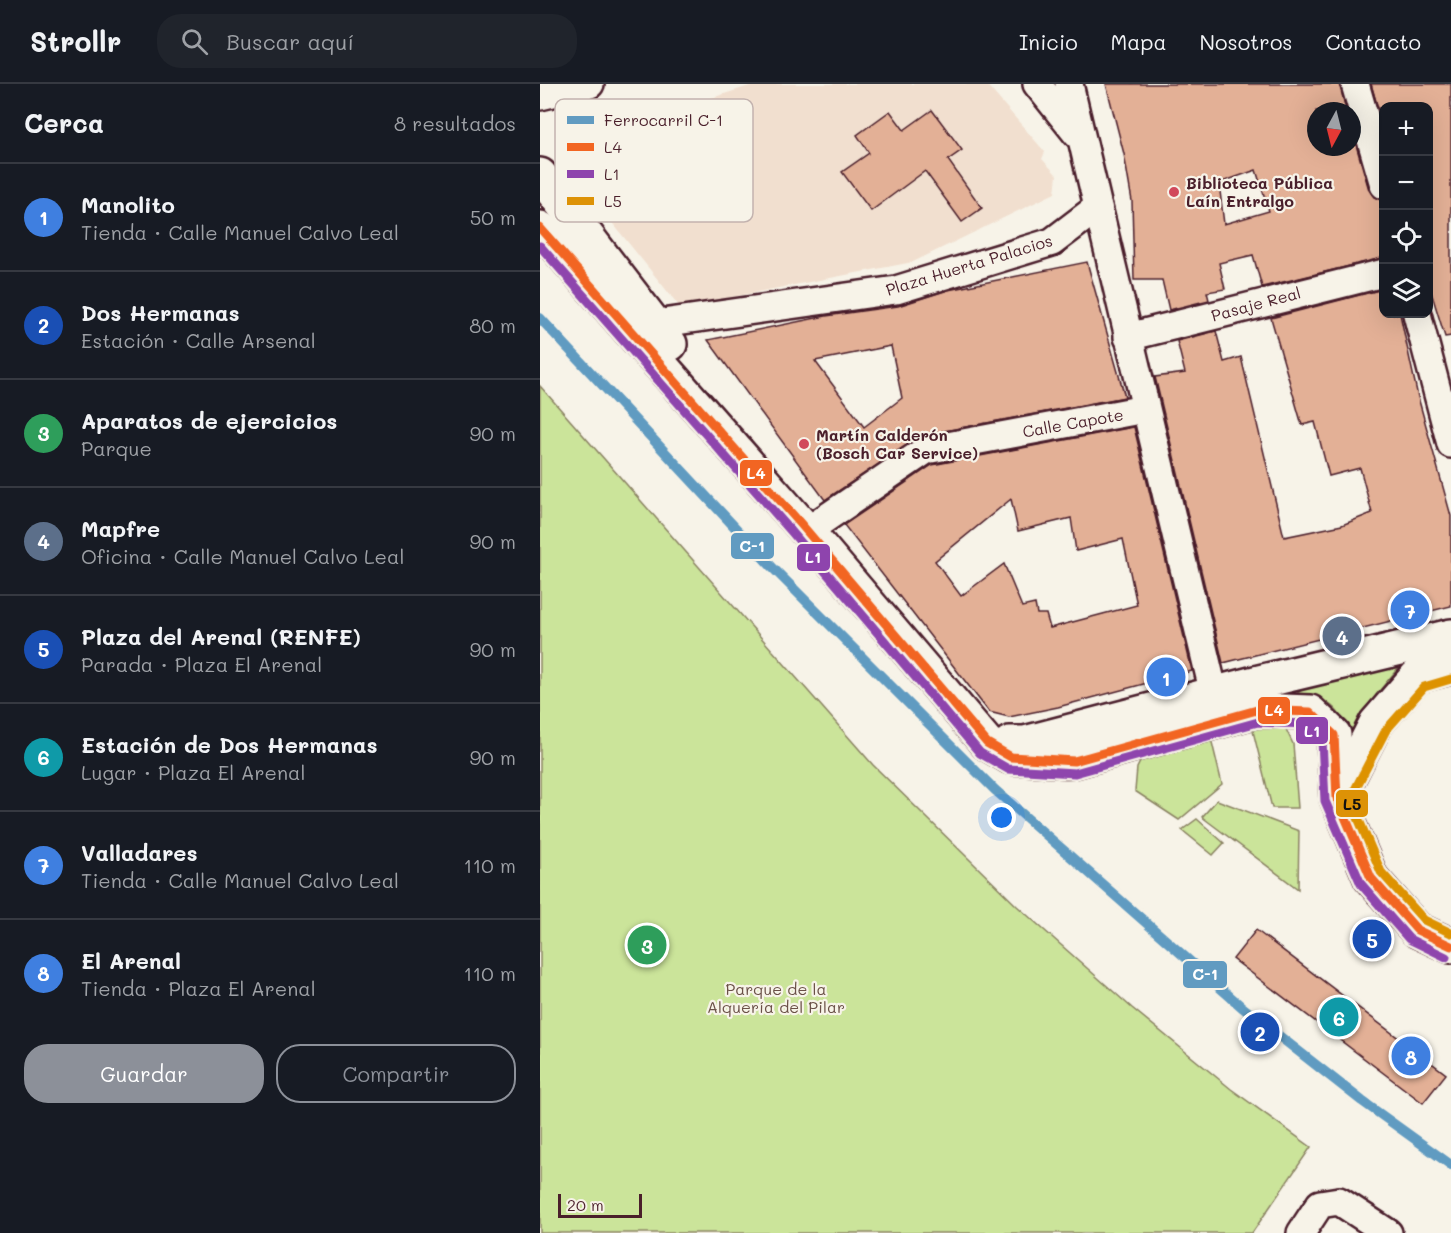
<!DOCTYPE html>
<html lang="es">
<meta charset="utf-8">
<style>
body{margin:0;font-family:Mali,sans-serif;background:#20242c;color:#f1f3f6}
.controls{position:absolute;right:18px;top:18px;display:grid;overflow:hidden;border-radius:12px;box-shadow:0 6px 24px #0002}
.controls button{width:54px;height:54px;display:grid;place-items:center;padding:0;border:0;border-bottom:2px solid #363941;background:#171b24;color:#f1f3f6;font:30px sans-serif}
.compass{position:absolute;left:767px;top:18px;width:54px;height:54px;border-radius:50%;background:#171b24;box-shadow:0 6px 24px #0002;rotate:187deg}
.scale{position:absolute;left:18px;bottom:15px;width:84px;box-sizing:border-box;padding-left:6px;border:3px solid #4a1f2b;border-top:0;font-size:16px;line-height:21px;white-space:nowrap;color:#4a1f2b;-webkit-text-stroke:4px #f7f3e8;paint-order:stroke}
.you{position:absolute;left:462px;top:734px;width:21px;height:21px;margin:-15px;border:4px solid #fff;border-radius:50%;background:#1a73e8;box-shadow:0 0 0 9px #1a73e833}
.badge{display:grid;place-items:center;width:39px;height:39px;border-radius:50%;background:#8c9099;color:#fff;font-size:20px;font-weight:700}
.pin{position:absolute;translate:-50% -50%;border:3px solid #fff;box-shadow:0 2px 6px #0006}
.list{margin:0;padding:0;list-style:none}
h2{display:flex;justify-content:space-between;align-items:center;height:78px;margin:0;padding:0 24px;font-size:26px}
h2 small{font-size:20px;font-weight:400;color:#9ea1a6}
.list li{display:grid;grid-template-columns:39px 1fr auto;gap:18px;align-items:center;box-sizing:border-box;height:108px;padding:0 24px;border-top:2px solid #363941}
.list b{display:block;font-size:22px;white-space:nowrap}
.list p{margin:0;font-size:20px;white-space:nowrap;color:#9ea1a6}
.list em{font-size:20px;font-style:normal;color:#9ea1a6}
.actions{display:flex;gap:12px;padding:18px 24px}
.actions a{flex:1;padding:14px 0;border:2px solid #8c9099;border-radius:24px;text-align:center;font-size:21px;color:#8c9099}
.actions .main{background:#8c9099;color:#fff}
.icon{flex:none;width:33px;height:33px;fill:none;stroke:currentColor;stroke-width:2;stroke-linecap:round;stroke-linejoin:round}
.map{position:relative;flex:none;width:911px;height:1149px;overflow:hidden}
header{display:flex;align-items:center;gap:36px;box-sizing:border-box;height:84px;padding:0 30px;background:#171b24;border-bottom:2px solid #363941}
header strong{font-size:28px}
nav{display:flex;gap:33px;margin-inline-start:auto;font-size:21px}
.search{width:420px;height:54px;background:#20242c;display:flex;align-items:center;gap:15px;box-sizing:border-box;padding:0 21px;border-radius:24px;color:#9ea1a6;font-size:22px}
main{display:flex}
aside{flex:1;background:#171b24}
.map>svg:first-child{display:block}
</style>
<header>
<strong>Strollr</strong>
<div class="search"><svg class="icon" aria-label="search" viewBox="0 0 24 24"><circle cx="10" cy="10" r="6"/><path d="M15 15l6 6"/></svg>Buscar aquí</div>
<nav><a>Inicio</a><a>Mapa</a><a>Nosotros</a><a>Contacto</a></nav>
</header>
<main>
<aside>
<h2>Cerca<small>8 resultados</small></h2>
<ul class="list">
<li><span class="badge" style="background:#3f7fe0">1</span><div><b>Manolito</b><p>Tienda · Calle Manuel Calvo Leal</p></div><em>50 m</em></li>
<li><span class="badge" style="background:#1a4fb4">2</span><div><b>Dos Hermanas</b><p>Estación · Calle Arsenal</p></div><em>80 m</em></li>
<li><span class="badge" style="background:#2e9e5b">3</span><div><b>Aparatos de ejercicios</b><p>Parque</p></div><em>90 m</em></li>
<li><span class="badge" style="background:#5c6f8a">4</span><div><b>Mapfre</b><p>Oficina · Calle Manuel Calvo Leal</p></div><em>90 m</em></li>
<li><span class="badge" style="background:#1a4fb4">5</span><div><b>Plaza del Arenal (RENFE)</b><p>Parada · Plaza El Arenal</p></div><em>90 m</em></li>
<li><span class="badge" style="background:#0f9aa8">6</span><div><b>Estación de Dos Hermanas</b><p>Lugar · Plaza El Arenal</p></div><em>90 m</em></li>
<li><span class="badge" style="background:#3f7fe0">7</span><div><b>Valladares</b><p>Tienda · Calle Manuel Calvo Leal</p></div><em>110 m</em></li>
<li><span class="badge" style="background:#3f7fe0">8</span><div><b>El Arenal</b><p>Tienda · Plaza El Arenal</p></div><em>110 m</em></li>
</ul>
<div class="actions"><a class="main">Guardar</a><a>Compartir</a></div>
</aside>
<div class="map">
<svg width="911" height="1149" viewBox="0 0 911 1149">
<rect width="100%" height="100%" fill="#f7f3e8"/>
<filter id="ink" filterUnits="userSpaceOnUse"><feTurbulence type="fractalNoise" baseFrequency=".0167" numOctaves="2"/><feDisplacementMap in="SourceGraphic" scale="12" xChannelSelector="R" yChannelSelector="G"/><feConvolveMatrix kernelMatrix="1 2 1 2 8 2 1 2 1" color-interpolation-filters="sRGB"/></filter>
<g filter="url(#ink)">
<path fill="#f1dfcf" d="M216,0H446L505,68L502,75L517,91L515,109L373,178L140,223L41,100L29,59L49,36L95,38Z"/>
<g fill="#cbe49a" stroke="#8a8262" stroke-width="1.5">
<path d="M0,302L333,681L477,822L592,924L691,1005L771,1063L712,1149H0Z"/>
<path d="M868,572L836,611L811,655C800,623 789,613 754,612C776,591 838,580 868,572Z"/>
<path d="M744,641L753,660L758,724H732L712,643Z"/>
<path d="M670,650L682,700L639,736L595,707L597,684L606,666Z"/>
<path d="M677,716L759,747L758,805L662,733Z"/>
<path d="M657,735L684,759L673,771L642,746Z"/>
</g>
<g fill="#e3b096" stroke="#4a1f2b" stroke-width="1.5" fill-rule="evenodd">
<path d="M566,0H800L806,27H776V63H812V47L829,106L834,113L843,116V174L722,203L713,171L679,179L685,205L667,208L669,216L629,226L622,196H594L592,117L584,70ZM716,86L729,127L684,140L679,99Z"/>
<path d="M831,0H911V252L905,253L888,198V22H843V42Z"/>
<path d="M392,26L422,66L408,76L442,124L422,138L385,87L331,127L302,88L329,69L317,51L350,27L364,46Z"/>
<path d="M547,178L585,313L383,351L285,416L168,256L286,232L358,222L408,206ZM351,262L362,314L324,343L275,277Z"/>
<path d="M843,205V230H860L878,313L911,432V522L683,579L615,293L645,289L637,257L676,247L684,278L701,273L744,453L802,441L832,429L820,384L789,392L775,338L762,341L731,234Z"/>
<path d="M594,343L652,587L518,623L469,633L449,628L304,441L392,381ZM471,415L478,447L531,434L536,467L583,455L597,521L510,544L506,530H497L495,520L482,523L464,480L421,512L395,477Z"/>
<path d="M716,846L906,990L883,1019L693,875Z"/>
</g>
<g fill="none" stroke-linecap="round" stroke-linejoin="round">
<defs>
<g id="street">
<path d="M497,0L537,50"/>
<path d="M815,0L844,101"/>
<path d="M0,12L50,0"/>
<path d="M558,123L674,610"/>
<path d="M877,230L911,360"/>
<path d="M115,240L356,206L512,158L558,123L529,0"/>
<path d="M588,253L844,189"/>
<path d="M267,447L386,366L605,325"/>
<path d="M761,1149L780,1120L799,1117L848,1149"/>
</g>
<g id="secondary">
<path d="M0,91L130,260"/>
<path d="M0,144L260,439L447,659L471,673L534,677L717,626L770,628L794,651L797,714L831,794L877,846L911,862"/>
<path d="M470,659H485L711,600L911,552"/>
<path d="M798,713L836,639L877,592L911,583"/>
</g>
</defs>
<use href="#street" stroke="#4a1f2b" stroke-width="32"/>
<use href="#secondary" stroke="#4a1f2b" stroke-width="38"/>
<use href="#street" stroke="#f7f3e8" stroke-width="27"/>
<use href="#secondary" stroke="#f7f3e8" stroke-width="33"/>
<defs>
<path id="bus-1" d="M0,144L260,439L447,659L471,673L534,677L717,626L770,628L794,651L797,714L831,794L877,846L911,862"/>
<path id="bus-2" d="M0,162L251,447L440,669L468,685L535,689L718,638L765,640L782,656L785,717L821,800L869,855L906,873"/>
<path id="bus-3" d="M911,595L884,603L846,646L810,715L841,788L884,836L911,849"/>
</defs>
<use href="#bus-1" stroke="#f7f3e8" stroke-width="14"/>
<use href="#bus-2" stroke="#f7f3e8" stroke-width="14"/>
<use href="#bus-3" stroke="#f7f3e8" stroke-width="14"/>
<use href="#bus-1" stroke="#f26522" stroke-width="9"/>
<use href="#bus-2" stroke="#8e44ad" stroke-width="9"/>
<use href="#bus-3" stroke="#dd9206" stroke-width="9"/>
<defs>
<path id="rail-1" d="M0,234L232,483L455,706L702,923L822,1017L911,1081"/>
</defs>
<use href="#rail-1" stroke="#f7f3e8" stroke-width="15"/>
<use href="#rail-1" stroke="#619bc1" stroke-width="10"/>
</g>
</g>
<g fill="#d1495b" stroke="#f7f3e8" stroke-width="2">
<circle cx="634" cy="108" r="6"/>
<circle cx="264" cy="360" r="6"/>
</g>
<g text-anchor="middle" stroke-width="4.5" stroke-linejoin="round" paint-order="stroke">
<g font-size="16" font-weight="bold" fill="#4a1f2b" stroke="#f7f3e8" text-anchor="start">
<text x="646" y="105">Biblioteca Pública<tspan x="646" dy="18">Laín Entralgo</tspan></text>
<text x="276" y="357">Martín Calderón<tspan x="276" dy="18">(Bosch Car Service)</tspan></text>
</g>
<g font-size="16" fill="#4a1f2b" stroke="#f7f3e8">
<text transform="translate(429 181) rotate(-17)" y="6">Plaza Huerta Palacios</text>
<text transform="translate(716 220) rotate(-15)" y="6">Pasaje Real</text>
<text transform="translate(533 339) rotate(-10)" y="6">Calle Capote</text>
</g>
<g font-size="16" fill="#6a5047" stroke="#f7f3e8">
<text x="236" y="911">Parque de la<tspan x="236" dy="18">Alquería del Pilar</tspan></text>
</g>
</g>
<rect x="15" y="15" width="198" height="123" rx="9" fill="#f7f3e8" stroke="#c3b3af" stroke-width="1.5"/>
<rect x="27" y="32" width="27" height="8" fill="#619bc1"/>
<rect x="27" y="59" width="27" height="8" fill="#f26522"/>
<rect x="27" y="86" width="27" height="8" fill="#8e44ad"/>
<rect x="27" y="113" width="27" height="8" fill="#dd9206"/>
<g font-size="16" fill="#4a1f2b">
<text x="64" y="42">Ferrocarril C-1</text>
<text x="64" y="69">L4</text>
<text x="64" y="96">L1</text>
<text x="64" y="123">L5</text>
</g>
<g stroke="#f7f3e8" stroke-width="2">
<rect x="199" y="375" width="34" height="28" rx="6" fill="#f26522"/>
<rect x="190" y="448" width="45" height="28" rx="6" fill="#619bc1"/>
<rect x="256" y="459" width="35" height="29" rx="6" fill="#8e44ad"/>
<rect x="717" y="612" width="34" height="29" rx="6" fill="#f26522"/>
<rect x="755" y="632" width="34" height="29" rx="6" fill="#8e44ad"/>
<rect x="795" y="705" width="34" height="29" rx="6" fill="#dd9206"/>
<rect x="642" y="876" width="46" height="29" rx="6" fill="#619bc1"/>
</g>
<g font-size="16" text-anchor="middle" font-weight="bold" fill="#fff">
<text x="216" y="395">L4</text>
<text x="212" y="468">C-1</text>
<text x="273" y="479">L1</text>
<text x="734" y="632">L4</text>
<text x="772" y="653">L1</text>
<text x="665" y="896">C-1</text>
</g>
<g font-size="16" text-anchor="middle" font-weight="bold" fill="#111">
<text x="812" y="726">L5</text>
</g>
</svg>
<div class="controls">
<button>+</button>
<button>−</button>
<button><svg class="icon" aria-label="locate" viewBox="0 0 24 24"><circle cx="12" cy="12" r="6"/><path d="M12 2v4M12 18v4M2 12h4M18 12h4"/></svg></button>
<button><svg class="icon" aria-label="layers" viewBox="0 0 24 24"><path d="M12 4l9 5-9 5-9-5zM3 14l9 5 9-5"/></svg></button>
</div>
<svg class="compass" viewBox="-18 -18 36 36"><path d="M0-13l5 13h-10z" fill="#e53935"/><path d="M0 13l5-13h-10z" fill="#9ea1a6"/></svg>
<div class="scale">20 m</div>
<div class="you"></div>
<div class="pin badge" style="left:626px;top:593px;background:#3f7fe0">1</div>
<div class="pin badge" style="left:720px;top:948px;background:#1a4fb4">2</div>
<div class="pin badge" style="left:107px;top:861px;background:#2e9e5b">3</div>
<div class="pin badge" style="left:802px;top:552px;background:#5c6f8a">4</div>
<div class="pin badge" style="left:832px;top:855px;background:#1a4fb4">5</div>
<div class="pin badge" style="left:799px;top:933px;background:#0f9aa8">6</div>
<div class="pin badge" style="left:870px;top:526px;background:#3f7fe0">7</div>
<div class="pin badge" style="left:871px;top:972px;background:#3f7fe0">8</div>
</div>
</main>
